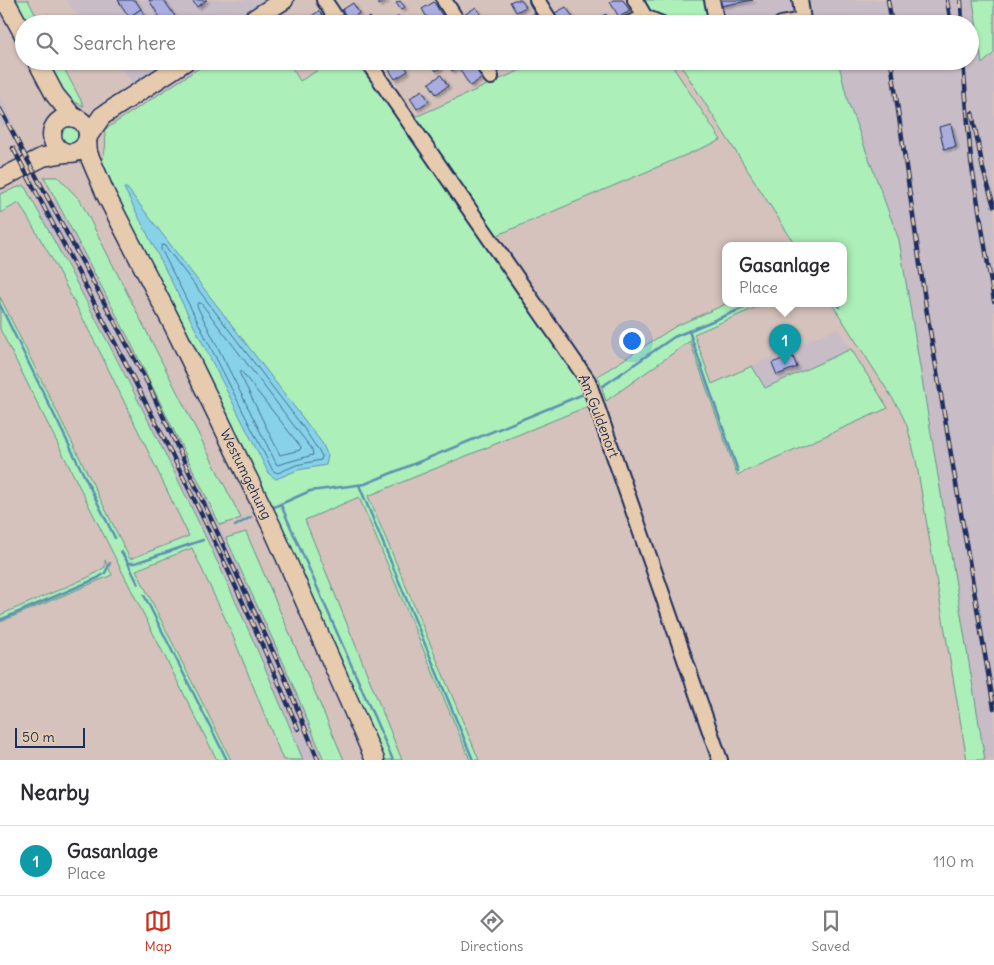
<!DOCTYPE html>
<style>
body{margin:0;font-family:Delius,sans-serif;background:#f2f2f3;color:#2b2b33}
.scale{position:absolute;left:15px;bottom:12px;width:70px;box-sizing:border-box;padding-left:5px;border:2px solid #1b2f5e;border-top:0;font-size:14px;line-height:18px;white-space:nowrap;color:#1b2f5e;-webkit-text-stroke:4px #e7cbae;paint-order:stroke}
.you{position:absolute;left:631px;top:340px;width:18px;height:18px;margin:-12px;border:4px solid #fff;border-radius:50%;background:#1a73e8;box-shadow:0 0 0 8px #1a73e833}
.badge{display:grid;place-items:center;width:32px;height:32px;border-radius:50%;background:#c8321e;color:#fff;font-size:16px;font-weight:700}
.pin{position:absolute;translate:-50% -41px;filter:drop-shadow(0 1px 2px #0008)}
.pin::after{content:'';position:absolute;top:26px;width:18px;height:15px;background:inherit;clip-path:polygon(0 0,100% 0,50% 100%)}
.popup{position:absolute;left:722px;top:242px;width:125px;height:65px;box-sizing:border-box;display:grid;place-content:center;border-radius:10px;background:#fff;filter:drop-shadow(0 1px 4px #0005);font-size:16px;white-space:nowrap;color:#7c7c81}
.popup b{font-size:19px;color:#2b2b33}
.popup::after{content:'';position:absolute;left:50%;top:100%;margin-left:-10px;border:10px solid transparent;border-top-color:#fff}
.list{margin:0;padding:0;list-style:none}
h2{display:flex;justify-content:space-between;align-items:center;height:65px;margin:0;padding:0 20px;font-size:21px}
h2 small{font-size:16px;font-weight:400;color:#7c7c81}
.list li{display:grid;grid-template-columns:32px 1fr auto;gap:15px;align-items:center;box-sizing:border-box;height:70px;padding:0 20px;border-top:1px solid #e1e1e2}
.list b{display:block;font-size:19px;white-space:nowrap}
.list p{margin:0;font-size:16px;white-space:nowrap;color:#7c7c81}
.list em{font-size:16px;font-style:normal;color:#7c7c81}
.icon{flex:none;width:28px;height:28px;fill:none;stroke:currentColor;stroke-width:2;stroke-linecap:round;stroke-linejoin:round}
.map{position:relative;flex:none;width:994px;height:760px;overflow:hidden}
.search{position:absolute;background:#fff;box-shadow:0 1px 4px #0004;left:15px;right:15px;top:15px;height:55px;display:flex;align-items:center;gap:12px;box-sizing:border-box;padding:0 18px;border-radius:28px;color:#7c7c81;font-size:19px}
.sheet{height:135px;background:#fff}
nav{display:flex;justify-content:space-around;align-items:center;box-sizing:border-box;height:70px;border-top:1px solid #e1e1e2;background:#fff;font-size:14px;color:#7c7c81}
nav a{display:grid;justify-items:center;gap:2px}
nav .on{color:#c8321e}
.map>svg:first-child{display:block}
</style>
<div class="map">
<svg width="994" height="760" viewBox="0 0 994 760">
<defs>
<filter id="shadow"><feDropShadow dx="2.5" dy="2.5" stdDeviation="1" flood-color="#0004"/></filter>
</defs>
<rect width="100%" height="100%" fill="#d5c2bc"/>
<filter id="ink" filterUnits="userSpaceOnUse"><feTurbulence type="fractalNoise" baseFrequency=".02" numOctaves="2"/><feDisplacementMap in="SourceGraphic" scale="10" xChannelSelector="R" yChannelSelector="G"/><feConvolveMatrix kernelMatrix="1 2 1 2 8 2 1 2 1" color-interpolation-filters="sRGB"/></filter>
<g filter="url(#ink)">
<g fill="#c8bcc6">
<path d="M66,0H279L259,13L265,24H85Z"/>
<path d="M708,0H994V760H985L899,240L848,102L838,61H970V24H829L828,21L815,24H714Z"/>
<path d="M115,61H210L147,101Z"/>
<path d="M0,97L13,121L0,127Z"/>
<path d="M56,201L182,445L284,664L324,760H303L203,531L113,349L37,208Z"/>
<path d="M837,328L851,349L765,388L752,366Z"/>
</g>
<g fill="#adefb8" stroke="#648f8b">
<path d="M11,0H28L40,24H25Z"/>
<path d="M640,0H708L713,24C686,24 656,26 640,0Z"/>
<path d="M973,0H994V53L982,64Z"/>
<path d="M44,61H60L84,106L63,97Z"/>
<path d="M210,61H288L300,81L333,61H356L402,123L541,61H669L721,140L486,240L579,373L591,405L368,496L479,760H470L359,497L305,520L402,760H382L100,163C106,153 107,142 104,130Z"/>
<path d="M678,61H838L848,102L899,240L985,760H967L916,460L907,426L900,410L832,304H844V246H796Z"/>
<circle cx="69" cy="135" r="13"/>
<path d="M44,177H58L80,200L241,518L220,525L130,341Z"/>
<path d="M24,185C125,372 225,561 303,760H283L230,629L192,548L136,570L231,760H217L0,329V297L130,559L189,536L102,356L51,257L19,203L0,213V194Z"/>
<path d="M726,304H764L694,334L712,384L752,366L765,388L851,349L888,408L737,475L690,341L606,401L598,376L676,326Z"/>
<path d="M246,532L344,760H324L284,664L226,538Z"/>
<path d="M105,560L112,575L0,622V615L89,577L105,567Z"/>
</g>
<path fill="#87d2e8" stroke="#5c91b1" d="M124,188H127L322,443L328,456L326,465L298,470L276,479L269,474Z"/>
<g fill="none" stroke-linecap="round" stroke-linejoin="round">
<g stroke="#467095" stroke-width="1">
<path d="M162,245L165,246L303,427L322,456L321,460L296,465L278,473L273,471L161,249Z"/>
<path d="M198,303H201L298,431L312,449L313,455L277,465L197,306Z"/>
<path d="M241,371L301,447L300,450L280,455L240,374Z"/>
</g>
<g stroke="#5c91b1" stroke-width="2.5">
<path d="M837,304L840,307"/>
<path d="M0,305L115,538"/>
<path d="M689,331L738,471"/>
<path d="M603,386L674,337L753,304"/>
<path d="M359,485L473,760"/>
<path d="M281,505L393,760"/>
<path d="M274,507L310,491L365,484L586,393"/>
<path d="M235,526L251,517"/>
<path d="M121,551L128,563H135L203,540"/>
<path d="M128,563L138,584"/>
<path d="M144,595L227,760"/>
<path d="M0,620L98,578L105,573L110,563"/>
</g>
</g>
<g fill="#aaadde" stroke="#1b2f5e" filter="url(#shadow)">
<path d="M118,0H135L141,9L129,17Z"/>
<path d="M149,0H164L178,21L164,24Z"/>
<path d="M192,0H207L197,7Z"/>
<path d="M377,0H387L379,5Z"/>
<path d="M514,0H521L526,7L516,12L510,2Z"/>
<path d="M613,0H623L630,11L619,17L610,2Z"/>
<path d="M713,0H753L714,7Z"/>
<path d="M400,1L405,7L401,10L396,3Z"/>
<path d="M434,2L443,17L431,24L422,9Z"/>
<path d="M353,3L359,13L349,20L342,10Z"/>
<path d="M476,7L486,21L481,24H470L464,15Z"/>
<path d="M566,7L576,22L573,24H559L553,14Z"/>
<path d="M141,9L150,24H133L129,17Z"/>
<path d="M319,11L328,24H301V23Z"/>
<path d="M535,13L541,24H524L522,21Z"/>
<path d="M606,14L610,23L589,24V23Z"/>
<path d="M399,16L404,24H387Z"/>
<path d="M370,17L375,24H360Z"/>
<path d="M440,19L443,24H432Z"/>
<path d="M399,61H402L408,71L395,79L388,68Z"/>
<path d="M436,61H440L443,66L436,71L432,64Z"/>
<path d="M446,61H467L452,71Z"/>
<path d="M500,61H511L503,66Z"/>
<path d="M473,62L482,78L470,86L460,70Z"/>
<path d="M441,75L448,86L436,94L429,83Z"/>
<path d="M422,90L429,101L417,109L410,98Z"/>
<path d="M951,124L956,147L944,149L939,127Z"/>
<path d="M792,355L797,367L777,375L772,363Z"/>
</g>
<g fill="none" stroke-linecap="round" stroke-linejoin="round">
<defs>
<g id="minor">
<path d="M324,0L340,24"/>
<path d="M444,0L459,24"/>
<path d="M537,0L552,24"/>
<path d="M635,0L645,17"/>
<path d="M712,0L717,24"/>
<path d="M645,17L662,24"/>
<path d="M628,24L645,17"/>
<path d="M781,24L803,20L800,0"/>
<path d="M367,61L588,381L720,760"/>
<path d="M481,61L491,77"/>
</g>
<g id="major">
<path d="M5,0L24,35"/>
<path d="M246,24L284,0"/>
<path d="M37,61L55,95L74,118"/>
<circle cx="70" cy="135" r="18"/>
<path d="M88,136L102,116L186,61"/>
<path id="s1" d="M87,141L88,153L106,195L173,325L272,527L375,760"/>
<path d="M0,179L43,157L66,153"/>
</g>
</defs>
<use href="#minor" stroke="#1b2f5e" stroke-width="18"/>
<use href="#major" stroke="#1b2f5e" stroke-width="21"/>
<use href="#minor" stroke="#e7cbae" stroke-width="14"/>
<use href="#major" stroke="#e7cbae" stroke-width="18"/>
<defs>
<g id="rail">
<path d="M888,0L892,24"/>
<path d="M947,0L951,24"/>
<path d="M961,0L962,24"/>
<path d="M891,61L926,307L994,708"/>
<path d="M963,61L971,161L994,301"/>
<path d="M0,109L148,384L282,671L318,760"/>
<path d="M972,113L983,169L994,206"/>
<path d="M13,148C113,339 216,529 298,729"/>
</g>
</defs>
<use href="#rail" stroke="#1b2f5e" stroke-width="4.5"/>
<use href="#rail" stroke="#e7cbae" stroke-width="2.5" stroke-dasharray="8" stroke-linecap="butt"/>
</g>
</g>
<g text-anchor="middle" stroke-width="4" stroke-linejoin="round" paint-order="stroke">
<g font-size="14" fill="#1b2f5e" stroke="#e7cbae">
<text transform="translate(599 416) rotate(69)" y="5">Am Guldenort</text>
<text dy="5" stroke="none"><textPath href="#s1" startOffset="370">Westumgehung</textPath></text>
</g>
</g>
</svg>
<div class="scale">50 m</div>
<div class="you"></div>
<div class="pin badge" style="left:785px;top:365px;background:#0f9aa8">1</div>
<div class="popup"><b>Gasanlage</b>Place</div>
<div class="search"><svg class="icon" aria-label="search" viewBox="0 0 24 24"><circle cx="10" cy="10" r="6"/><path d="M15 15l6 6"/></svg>Search here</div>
</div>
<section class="sheet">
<h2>Nearby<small></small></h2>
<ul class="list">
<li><span class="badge" style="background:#0f9aa8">1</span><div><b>Gasanlage</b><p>Place</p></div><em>110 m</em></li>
</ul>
</section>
<nav>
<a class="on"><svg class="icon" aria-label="map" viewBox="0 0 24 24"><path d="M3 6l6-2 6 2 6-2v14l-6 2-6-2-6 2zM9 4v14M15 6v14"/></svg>Map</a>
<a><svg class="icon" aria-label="directions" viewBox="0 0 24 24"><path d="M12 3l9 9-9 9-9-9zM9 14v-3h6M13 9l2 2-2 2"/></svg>Directions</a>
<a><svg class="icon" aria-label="saved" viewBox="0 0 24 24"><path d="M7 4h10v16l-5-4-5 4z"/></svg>Saved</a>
</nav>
